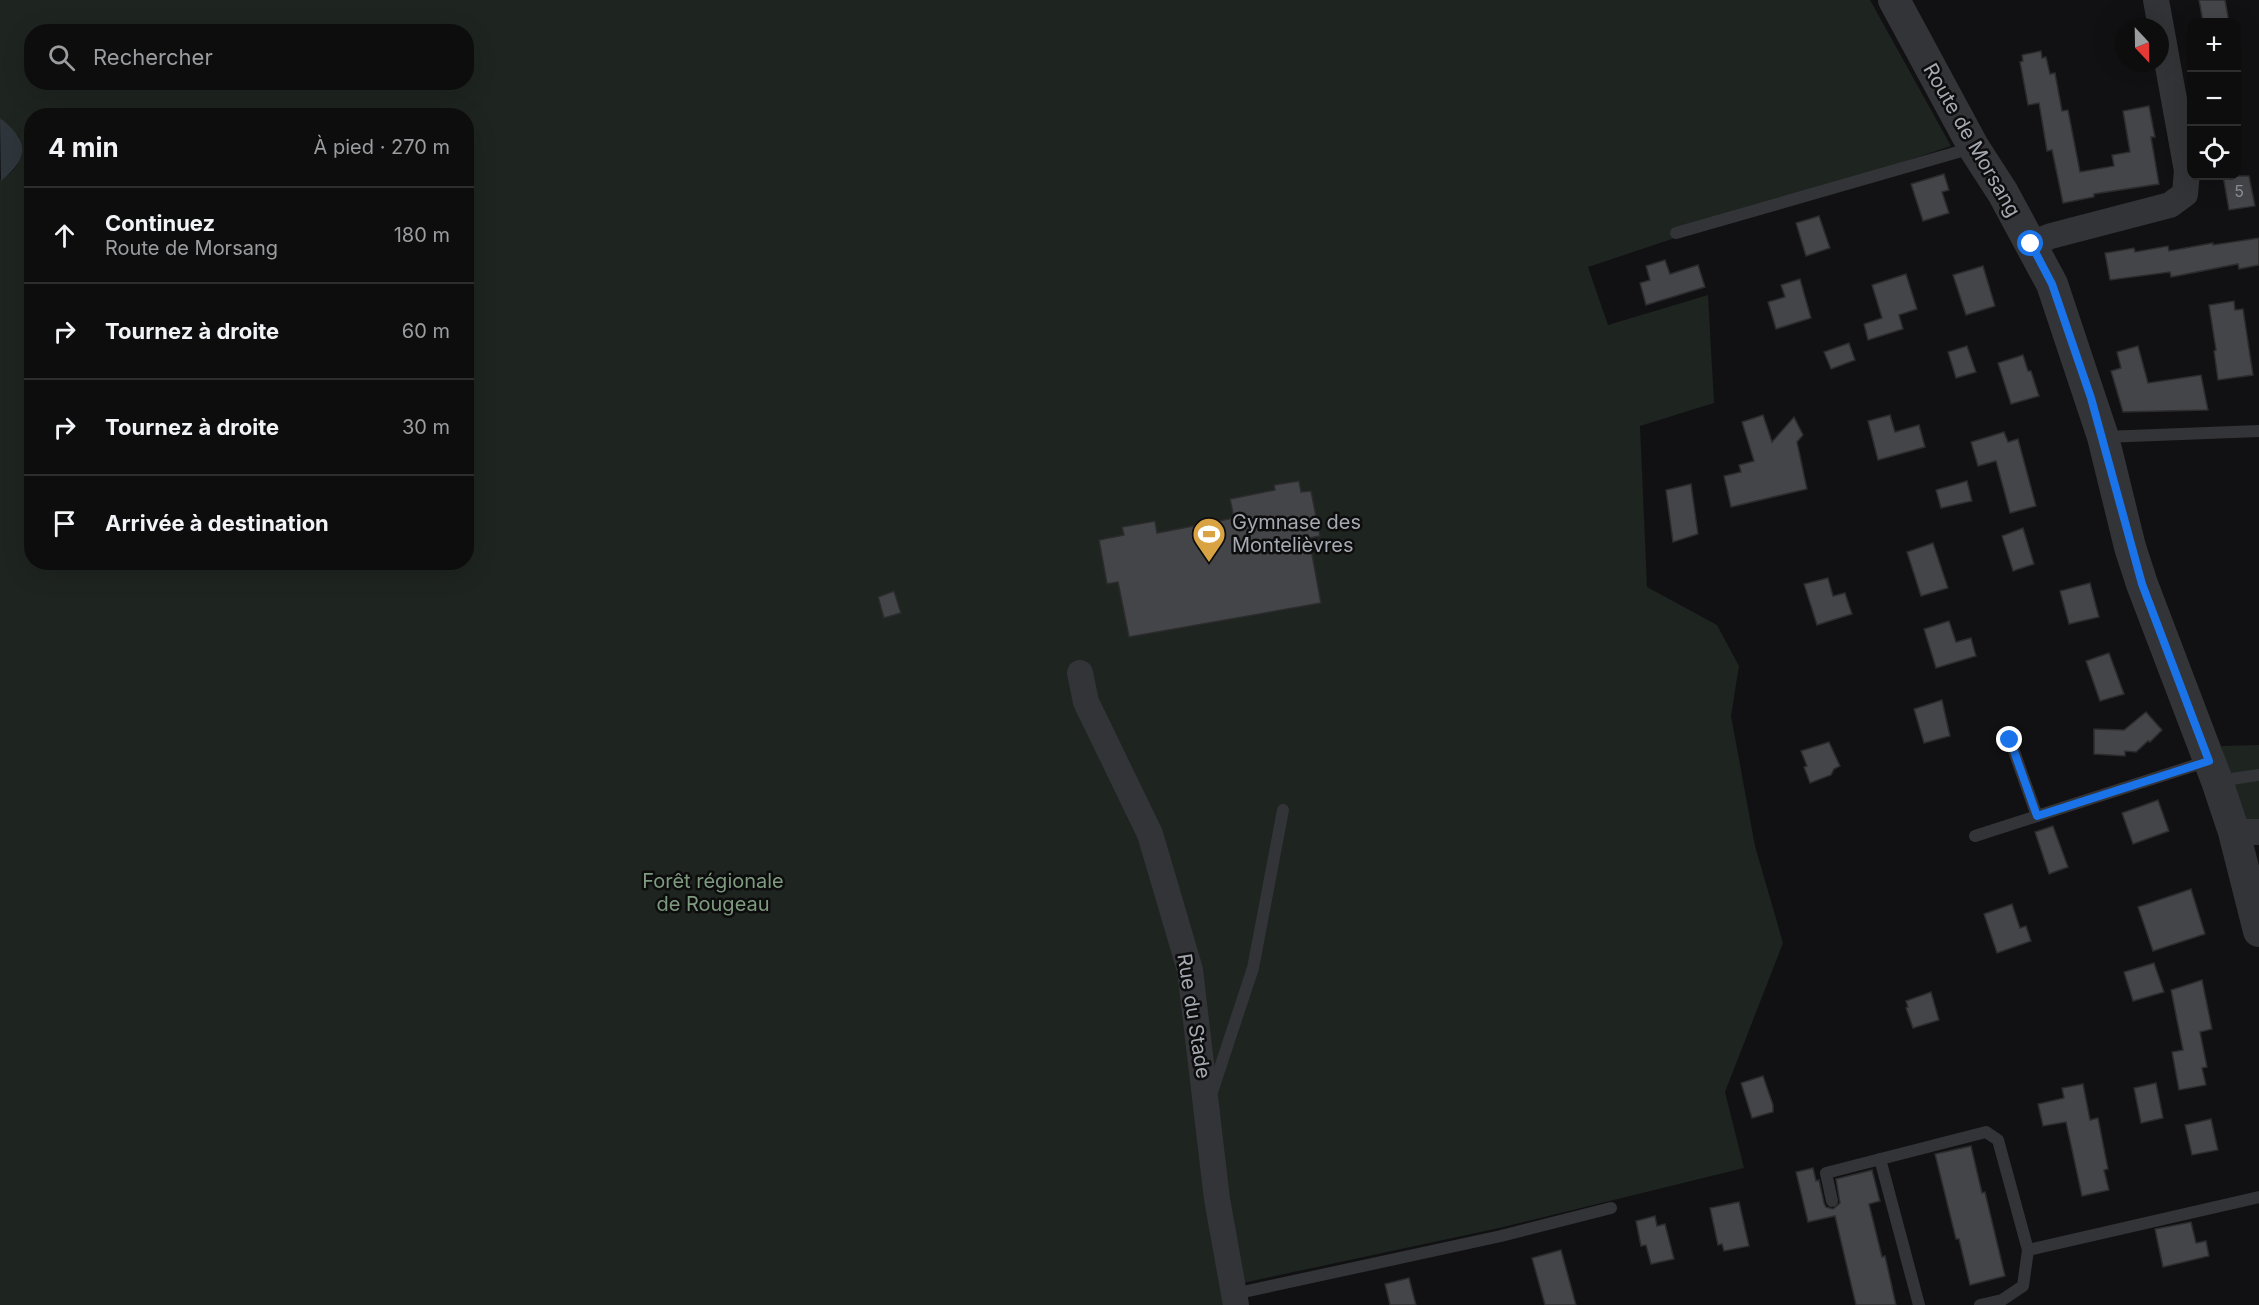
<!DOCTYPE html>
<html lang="fr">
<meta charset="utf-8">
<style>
body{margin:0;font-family:Inter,sans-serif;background:#161617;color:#f1f3f6}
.controls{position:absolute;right:18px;top:18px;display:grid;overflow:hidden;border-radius:12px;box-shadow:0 6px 24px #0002}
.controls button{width:54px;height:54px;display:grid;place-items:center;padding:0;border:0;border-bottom:2px solid #2d2d2e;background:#0d0d0e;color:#f1f3f6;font:30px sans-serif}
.compass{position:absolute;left:2115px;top:18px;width:54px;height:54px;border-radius:50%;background:#0d0d0e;box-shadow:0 6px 24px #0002;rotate:158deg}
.stop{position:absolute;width:18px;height:18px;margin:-14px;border:4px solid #1a73e8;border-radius:50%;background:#fff}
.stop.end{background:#1a73e8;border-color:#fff;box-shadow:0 2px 6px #0008}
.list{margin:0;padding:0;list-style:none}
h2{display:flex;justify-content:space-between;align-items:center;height:78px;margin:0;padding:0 24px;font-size:26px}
h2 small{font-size:20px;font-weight:400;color:#9a9c9e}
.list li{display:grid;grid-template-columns:39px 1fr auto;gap:18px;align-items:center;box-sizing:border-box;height:96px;padding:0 24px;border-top:2px solid #2d2d2e}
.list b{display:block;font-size:22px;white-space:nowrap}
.list p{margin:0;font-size:20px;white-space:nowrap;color:#9a9c9e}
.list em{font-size:20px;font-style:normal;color:#9a9c9e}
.icon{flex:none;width:33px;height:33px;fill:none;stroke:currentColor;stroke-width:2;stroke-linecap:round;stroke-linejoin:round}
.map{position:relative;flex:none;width:2259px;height:1305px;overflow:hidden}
.search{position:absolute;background:#0d0d0e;box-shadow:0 6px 24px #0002;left:24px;top:24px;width:450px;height:66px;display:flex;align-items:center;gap:15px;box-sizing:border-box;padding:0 21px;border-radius:24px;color:#9a9c9e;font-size:22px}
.panel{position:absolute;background:#0d0d0e;box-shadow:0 6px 24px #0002;left:24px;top:108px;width:450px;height:462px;border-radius:24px}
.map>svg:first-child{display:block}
</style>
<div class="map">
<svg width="2259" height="1305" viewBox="0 0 2259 1305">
<rect width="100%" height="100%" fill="#111113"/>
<g fill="#1e241f" fill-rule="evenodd">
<path d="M0,0H1870L1951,146L1588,267L1608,325L1708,295L1714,403L1640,426L1647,587L1717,625L1739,666L1731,716L1755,846L1783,943L1725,1092L1744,1168L1499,1228L1233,1285L1237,1305H0V180C21,168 21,160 19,137L0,118ZM32,32H466V82H32ZM32,116H466V562H32Z"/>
<path d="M2259,745V819H2242L2221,746Z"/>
</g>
<path fill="#2f363b" d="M0,118C29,141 30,157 1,181Z"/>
<g fill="#444548" stroke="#2c2c2e" stroke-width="1.5">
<path d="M2199,0H2225L2229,22H2203Z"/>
<path d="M2041,51L2042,58L2046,57L2050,74L2055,73L2062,111L2068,110L2080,172L2114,166L2112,155L2130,152L2123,111L2149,106L2155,137H2151L2159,184L2094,194V197L2063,203L2052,150L2047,151L2039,103L2028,105L2020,62L2023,61L2022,55Z"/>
<path d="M1944,174L1949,190L1942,192L1949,213L1923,221L1911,184Z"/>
<path d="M2223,176H2249L2255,206L2229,210Z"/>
<path d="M1819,216L1830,248L1806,256L1796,223Z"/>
<path d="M2259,238V265L2239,269L2238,264L2171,277L2170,272L2110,280L2105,253L2134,248L2135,252L2168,246L2169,251L2213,243V245Z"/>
<path d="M1665,260L1670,274L1698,265L1705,287L1646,305L1640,283L1650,280L1646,266Z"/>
<path d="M1983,266L1995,306L1966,315L1953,275Z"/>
<path d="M1906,274L1917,309L1899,315L1903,329L1868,340L1864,324L1882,318L1872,285Z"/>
<path d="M1800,279L1811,318L1776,329L1768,302L1785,297L1781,285Z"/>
<path d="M2234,301L2235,310L2243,309L2253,375L2218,380L2214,351L2216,350L2209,305Z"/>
<path d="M1849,343L1855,360L1831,369L1824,352Z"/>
<path d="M1967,346L1976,372L1956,378L1948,352Z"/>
<path d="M2138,346L2148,383L2201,375L2208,410L2123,412L2111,371L2121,368L2117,352Z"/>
<path d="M2023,355L2028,371H2031L2039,396L2011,404L1998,363Z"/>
<path d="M1763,415L1772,442L1794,417L1803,435L1797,442L1807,489L1731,507L1724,476L1741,472L1739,465L1754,461L1742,422Z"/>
<path d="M1890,415L1895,432L1919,425L1925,447L1878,460L1868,421Z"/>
<path d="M2004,432L2008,442L2018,439L2036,506L2010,513L1996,461L1978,466L1971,442Z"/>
<path d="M1299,481L1301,492L1311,491L1320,536L1309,538L1321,603L1129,637L1118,582L1107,584L1099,540L1124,535L1122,527L1155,521L1157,533L1234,518L1230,499L1275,490L1274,485Z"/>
<path d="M1967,481L1972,501L1941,508L1936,490Z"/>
<path d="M1691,484L1698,534L1673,542L1666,490Z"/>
<path d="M2023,528L2034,564L2013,571L2002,536Z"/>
<path d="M1933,543L1948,588L1921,596L1907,552Z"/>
<path d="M1828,578L1833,596L1845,593L1852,614L1817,625L1804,584Z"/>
<path d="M2090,583L2099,617L2069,624L2060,591Z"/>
<path d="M894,591L901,613L884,618L878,597Z"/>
<path d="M1949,621L1956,642L1971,638L1976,656L1936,668L1924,629Z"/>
<path d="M2109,653L2124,694L2100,701L2086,661Z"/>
<path d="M1942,700L1950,736L1924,743L1914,709Z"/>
<path d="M2146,712L2162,730L2150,742L2148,741L2136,752L2125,751V756L2094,754V729L2124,730Z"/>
<path d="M1829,742L1840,766L1834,769L1831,775L1810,783L1804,767L1807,766L1801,751Z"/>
<path d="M2158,800L2169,831L2133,844L2122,813Z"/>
<path d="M2053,826L2068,867L2049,874L2035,832Z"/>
<path d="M2191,889L2205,934L2153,951L2138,907Z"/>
<path d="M2012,904L2020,928L2026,926L2031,941L1997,953L1984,914Z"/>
<path d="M2154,963L2164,992L2133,1001L2124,972Z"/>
<path d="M2202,980L2212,1029L2200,1032L2207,1067L2202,1068L2206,1085L2179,1090L2172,1052L2183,1050L2171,990Z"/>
<path d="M1931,992L1939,1020L1913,1028L1906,1008L1908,1007L1906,1001Z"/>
<path d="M1763,1076L1773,1105V1112L1752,1118L1741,1083Z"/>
<path d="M2156,1083L2163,1118L2141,1123L2134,1088Z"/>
<path d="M2083,1084L2090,1120L2098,1118L2108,1169L2104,1170L2109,1190L2082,1196L2066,1122L2043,1126L2038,1104L2064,1098L2062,1088Z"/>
<path d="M2211,1119L2218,1150L2192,1155L2185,1125Z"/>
<path d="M1971,1146L1982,1193L1985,1192L2005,1276L1970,1285L1959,1239H1956L1935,1154Z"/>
<path d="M1813,1168L1816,1181L1819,1180L1824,1203L1826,1207L1833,1209L1840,1203L1836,1179L1872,1170L1880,1201L1869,1204L1882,1257L1885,1256L1896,1305H1856L1835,1216L1808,1222L1796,1172Z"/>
<path d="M1739,1202L1749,1246L1724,1251L1722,1244L1718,1245L1710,1208Z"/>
<path d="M1655,1216L1657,1226L1665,1224L1674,1259L1651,1264L1646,1245L1641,1246L1636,1221Z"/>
<path d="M2191,1222L2196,1243L2206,1241L2209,1256L2163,1267L2155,1229Z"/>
<path d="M1561,1250L1576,1305H1545L1532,1258Z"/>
<path d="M1409,1278L1416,1305H1390L1385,1284Z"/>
</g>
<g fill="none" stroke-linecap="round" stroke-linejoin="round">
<g stroke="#333437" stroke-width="12">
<path d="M1676,233L1972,148"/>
<path d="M2104,437L2259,431"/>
<path d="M2010,740L2037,816L2208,761"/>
<path d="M2218,781L2259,775"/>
<path d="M1975,836L2037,816"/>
<path d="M1211,1095L1253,968L1283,810"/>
<path d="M1880,1159L1919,1305"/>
<path d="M1832,1201L1826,1173L1986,1132L1998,1140L2028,1250"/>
<path d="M1234,1294L1501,1236L1611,1208"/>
<path d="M1980,1305L2002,1300L2023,1286L2028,1250L2259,1197"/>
</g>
<g stroke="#333437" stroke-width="26">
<path d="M2031,244L2051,236L2170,205L2185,194L2187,171L2156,0"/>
<path d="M1080,673L1086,702L1150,834L1190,970L1217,1199L1236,1305"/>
<path d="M2234,832H2259"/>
</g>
<path stroke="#333437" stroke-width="32" d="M1894,0L1974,148L2003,193L2052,284L2103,437L2130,547L2142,584L2217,781L2234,832L2259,931"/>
</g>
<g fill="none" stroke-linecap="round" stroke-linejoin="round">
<path stroke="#1a73e8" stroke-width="8" d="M2010,740L2037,816L2209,761L2142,584L2091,398L2052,284L2031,244"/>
</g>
<defs>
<symbol id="stadium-pin" viewBox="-11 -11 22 30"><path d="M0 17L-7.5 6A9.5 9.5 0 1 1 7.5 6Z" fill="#d9a344" stroke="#0d0d0e"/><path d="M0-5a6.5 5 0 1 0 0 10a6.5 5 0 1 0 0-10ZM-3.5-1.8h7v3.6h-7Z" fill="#fff"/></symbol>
</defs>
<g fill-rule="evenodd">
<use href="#stadium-pin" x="1190" y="515" width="38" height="52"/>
</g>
<g text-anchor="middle" stroke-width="5" stroke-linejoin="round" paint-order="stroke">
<g font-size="16" fill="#8d9097">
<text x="2239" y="197">5</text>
</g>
<g font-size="20" fill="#a5a9b1" stroke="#0d0d0e">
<text transform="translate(1972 140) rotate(60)" y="7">Route de Morsang</text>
<text transform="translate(1194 1016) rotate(81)" y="7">Rue du Stade</text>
</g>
<g font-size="20" fill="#a5a9b1" stroke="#0d0d0e" text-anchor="start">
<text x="1232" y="529">Gymnase des<tspan x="1232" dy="23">Montelièvres</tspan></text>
</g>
<g font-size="20" fill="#7e9a7f" stroke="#0d0d0e">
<text x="713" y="888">Forêt régionale<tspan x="713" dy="23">de Rougeau</tspan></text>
</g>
</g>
</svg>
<div class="controls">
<button>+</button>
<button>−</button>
<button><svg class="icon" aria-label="locate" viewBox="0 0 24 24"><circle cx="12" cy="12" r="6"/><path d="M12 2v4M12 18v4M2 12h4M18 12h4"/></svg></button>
</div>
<svg class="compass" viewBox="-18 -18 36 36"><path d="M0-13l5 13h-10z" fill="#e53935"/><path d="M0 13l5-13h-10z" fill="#9a9c9e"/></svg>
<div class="stop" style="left:2031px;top:244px"></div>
<div class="stop end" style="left:2010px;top:740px"></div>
<div class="search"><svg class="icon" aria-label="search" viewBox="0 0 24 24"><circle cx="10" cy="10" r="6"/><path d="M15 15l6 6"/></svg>Rechercher</div>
<section class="panel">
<h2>4 min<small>À pied · 270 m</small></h2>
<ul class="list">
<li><svg class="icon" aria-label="ahead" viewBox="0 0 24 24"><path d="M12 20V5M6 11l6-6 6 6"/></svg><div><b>Continuez</b><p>Route de Morsang</p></div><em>180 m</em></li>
<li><svg class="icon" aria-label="right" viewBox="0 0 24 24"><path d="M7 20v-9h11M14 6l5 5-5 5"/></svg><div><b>Tournez à droite</b></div><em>60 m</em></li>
<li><svg class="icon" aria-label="right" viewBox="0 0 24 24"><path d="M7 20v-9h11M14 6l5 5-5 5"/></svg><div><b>Tournez à droite</b></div><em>30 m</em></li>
<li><svg class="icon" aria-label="arrive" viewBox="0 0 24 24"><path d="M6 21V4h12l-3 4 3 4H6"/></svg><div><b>Arrivée à destination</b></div></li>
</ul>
</section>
</div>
